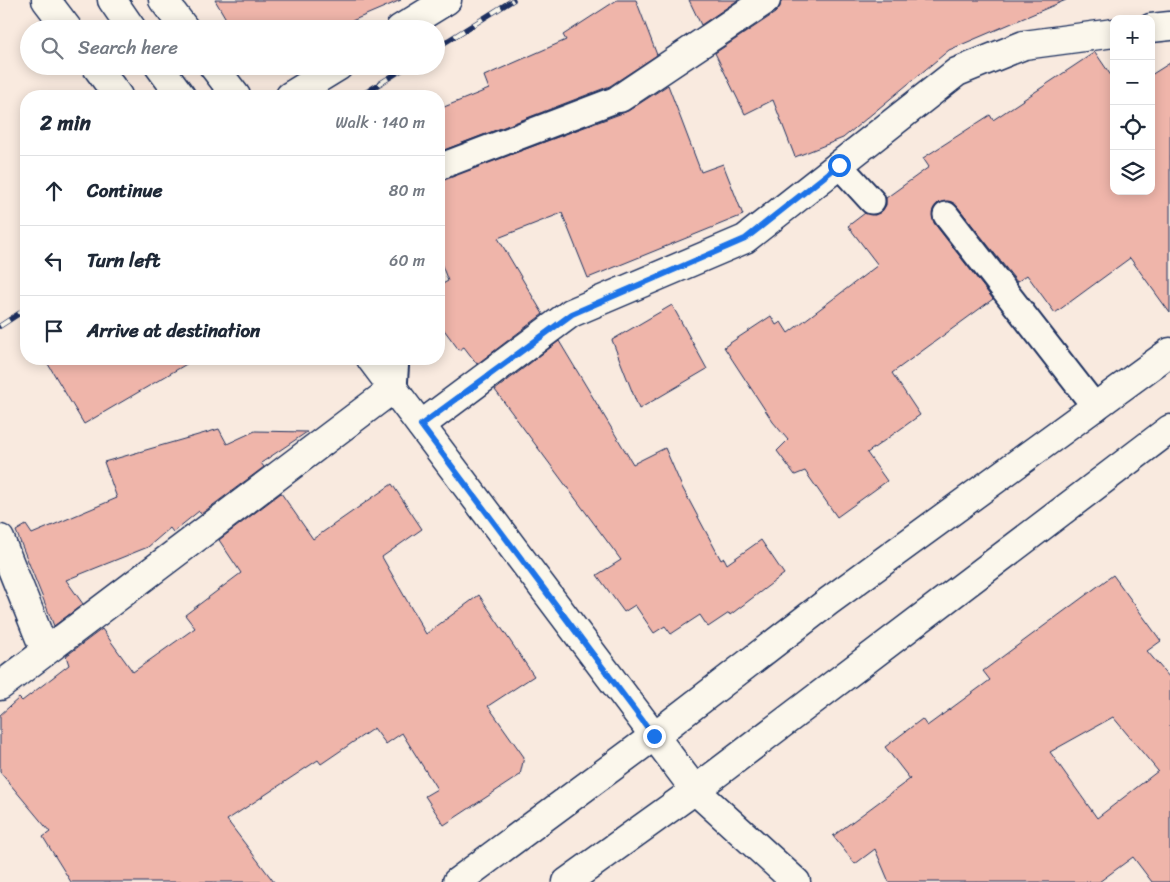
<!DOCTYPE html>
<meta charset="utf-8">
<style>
body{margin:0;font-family:Sriracha,sans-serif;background:#f6f6f7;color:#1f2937}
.controls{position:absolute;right:15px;top:15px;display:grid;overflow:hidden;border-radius:10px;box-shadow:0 2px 12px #0003}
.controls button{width:45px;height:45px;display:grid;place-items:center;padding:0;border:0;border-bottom:1px solid #e0e1e3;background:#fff;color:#1f2937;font:25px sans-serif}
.stop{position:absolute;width:15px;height:15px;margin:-11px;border:4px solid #1a73e8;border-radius:50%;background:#fff}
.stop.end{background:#1a73e8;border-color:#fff;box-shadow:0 1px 5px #0008}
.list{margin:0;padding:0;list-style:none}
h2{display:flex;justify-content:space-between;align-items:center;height:65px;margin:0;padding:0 20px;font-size:21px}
h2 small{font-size:16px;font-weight:400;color:#747a83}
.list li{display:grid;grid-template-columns:32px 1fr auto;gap:15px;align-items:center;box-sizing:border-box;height:70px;padding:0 20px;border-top:1px solid #e0e1e3}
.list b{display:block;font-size:19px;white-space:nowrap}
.list em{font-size:16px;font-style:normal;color:#747a83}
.icon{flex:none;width:28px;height:28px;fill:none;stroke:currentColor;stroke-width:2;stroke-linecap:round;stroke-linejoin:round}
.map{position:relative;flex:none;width:1170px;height:882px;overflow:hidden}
.search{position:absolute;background:#fff;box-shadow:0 2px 12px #0003;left:20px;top:20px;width:425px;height:55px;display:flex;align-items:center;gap:12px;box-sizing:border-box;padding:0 18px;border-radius:28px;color:#747a83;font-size:19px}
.panel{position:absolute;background:#fff;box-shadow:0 2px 12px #0003;left:20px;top:90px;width:425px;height:275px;border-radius:20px}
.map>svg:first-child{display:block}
</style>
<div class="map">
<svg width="1170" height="882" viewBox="0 0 1170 882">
<rect width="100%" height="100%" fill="#f9eadf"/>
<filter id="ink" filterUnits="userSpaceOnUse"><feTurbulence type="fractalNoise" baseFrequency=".02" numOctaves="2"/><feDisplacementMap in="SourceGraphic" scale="10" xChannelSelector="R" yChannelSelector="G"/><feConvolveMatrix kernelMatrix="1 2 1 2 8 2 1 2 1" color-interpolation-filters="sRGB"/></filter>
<g filter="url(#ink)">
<g fill="#efb5aa" stroke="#1b2f5e" fill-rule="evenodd">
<path d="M215,0H401L333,29H232Z"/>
<path d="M617,0H636L657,55L610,86L439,152V109L489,89L484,76L566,40L563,35Z"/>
<path d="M689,0H738L701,25Z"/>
<path d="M781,0H1066L949,50L843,138L795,157L773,100L745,114L715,53L775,13L780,7Z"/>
<path d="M1095,52L1114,80V191H1151V75L1170,63V313L1130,258L1055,313L1027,275L1017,282L957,206L951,202L938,203L933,210L934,223L993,299L892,373L920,415L867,453L887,481L837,517L805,471L795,475L777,451L788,440L773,422L724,347L771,316L776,325L781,322L788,333L878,265L848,226L865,213L875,215L882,211L886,205V198L929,167L923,158L990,115L993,120Z"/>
<path d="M668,85L701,172L723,164L743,215L588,278L562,213L498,238L543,314L477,364L464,347L459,350L439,323V286L448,281L439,258V181L628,111Z"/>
<path d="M672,305L707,369L639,409L612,340Z"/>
<path d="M559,341L633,464L665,448L682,487L721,560L724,558L727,564L761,540L784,574L730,615L729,613L708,627L700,615L671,634L665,626L654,633L635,605L624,612L597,575L621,560L495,390Z"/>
<path d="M45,359H195L84,424Z"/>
<path d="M219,429L227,444L255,431L307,432L261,463L264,467L201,514L199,511L173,532L170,528L148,547L66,580L83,604L54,626L16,531L26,525L32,534L117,498L104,462Z"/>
<path d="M392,484L422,529L382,557L426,634L479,595L534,676L488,706L524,757L520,775L444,825L425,796L437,789L402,733L386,744L374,728L321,764L318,760L227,820L274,882H71L43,837L50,832L0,772V715L19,698L22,701L69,665L66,656L102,629L133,672L195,628L185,615L241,573L219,540L281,493L313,539Z"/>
<path d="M1113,575L1161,641L1147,651L1170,678V882H1152L1133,857L1099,882H889L875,849L855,864L833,836L910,779L885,747L922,719L927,726L990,680L983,671ZM1113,717L1158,771L1097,818L1050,752Z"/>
</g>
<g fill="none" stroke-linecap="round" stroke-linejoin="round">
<defs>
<g id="lane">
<path d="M839,165L872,201"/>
<path d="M439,167L620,98"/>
<path d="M946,215L1096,408"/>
<path d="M394,388L396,359"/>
</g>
<g id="street">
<path d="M46,0L68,29"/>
<path d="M163,0L185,29"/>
<path d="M1151,28L1170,26"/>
<path d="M400,29L447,0"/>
<path d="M96,66L118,96"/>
<path d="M213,66L236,96"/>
<path d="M290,96L339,66"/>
<path d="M620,98L766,0"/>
<path d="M421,425L571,313L745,239L957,72L1024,45L1114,33"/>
<path d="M0,539L45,651"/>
<path d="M0,686L394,388"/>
</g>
<g id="secondary">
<path d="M112,0L132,29"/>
<path d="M159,66L181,96"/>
<path d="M371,359L695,790L796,882"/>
<path d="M457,882L654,736L829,601L1170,352"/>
<path d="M567,882L695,790L1170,429"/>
</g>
</defs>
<use href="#lane" stroke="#1b2f5e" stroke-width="29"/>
<use href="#street" stroke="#1b2f5e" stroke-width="31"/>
<use href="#secondary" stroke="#1b2f5e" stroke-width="31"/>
<use href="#lane" stroke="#fbf7ec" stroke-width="25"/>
<use href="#street" stroke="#fbf7ec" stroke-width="28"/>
<use href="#secondary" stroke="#fbf7ec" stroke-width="28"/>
<defs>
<g id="rail">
<path d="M436,48L513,0"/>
<path d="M360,96L408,66"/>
<path d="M0,326L26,309"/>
</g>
</defs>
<use href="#rail" stroke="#1b2f5e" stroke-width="5.5"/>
<use href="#rail" stroke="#fbf7ec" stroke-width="4" stroke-dasharray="11" stroke-linecap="butt"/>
</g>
</g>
<g fill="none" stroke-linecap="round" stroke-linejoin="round" filter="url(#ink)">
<path stroke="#1a73e8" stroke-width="6" d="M654,736L421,425L572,314L745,239L839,165"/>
</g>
</svg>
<div class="controls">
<button>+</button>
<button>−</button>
<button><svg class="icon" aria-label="locate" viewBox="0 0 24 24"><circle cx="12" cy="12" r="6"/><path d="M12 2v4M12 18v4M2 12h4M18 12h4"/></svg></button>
<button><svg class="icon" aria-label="layers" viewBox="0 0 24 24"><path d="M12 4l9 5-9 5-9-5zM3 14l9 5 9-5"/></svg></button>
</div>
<div class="stop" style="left:839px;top:165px"></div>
<div class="stop end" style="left:654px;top:736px"></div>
<div class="search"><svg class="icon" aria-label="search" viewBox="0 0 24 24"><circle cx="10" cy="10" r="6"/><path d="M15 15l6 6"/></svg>Search here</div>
<section class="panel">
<h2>2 min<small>Walk · 140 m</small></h2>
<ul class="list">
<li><svg class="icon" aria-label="ahead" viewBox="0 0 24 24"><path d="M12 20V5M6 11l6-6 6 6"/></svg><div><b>Continue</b></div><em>80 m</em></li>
<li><svg class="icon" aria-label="left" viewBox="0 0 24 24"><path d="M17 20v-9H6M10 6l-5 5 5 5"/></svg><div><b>Turn left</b></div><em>60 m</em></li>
<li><svg class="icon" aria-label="arrive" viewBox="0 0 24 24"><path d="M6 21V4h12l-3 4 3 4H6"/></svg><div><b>Arrive at destination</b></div></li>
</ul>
</section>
</div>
